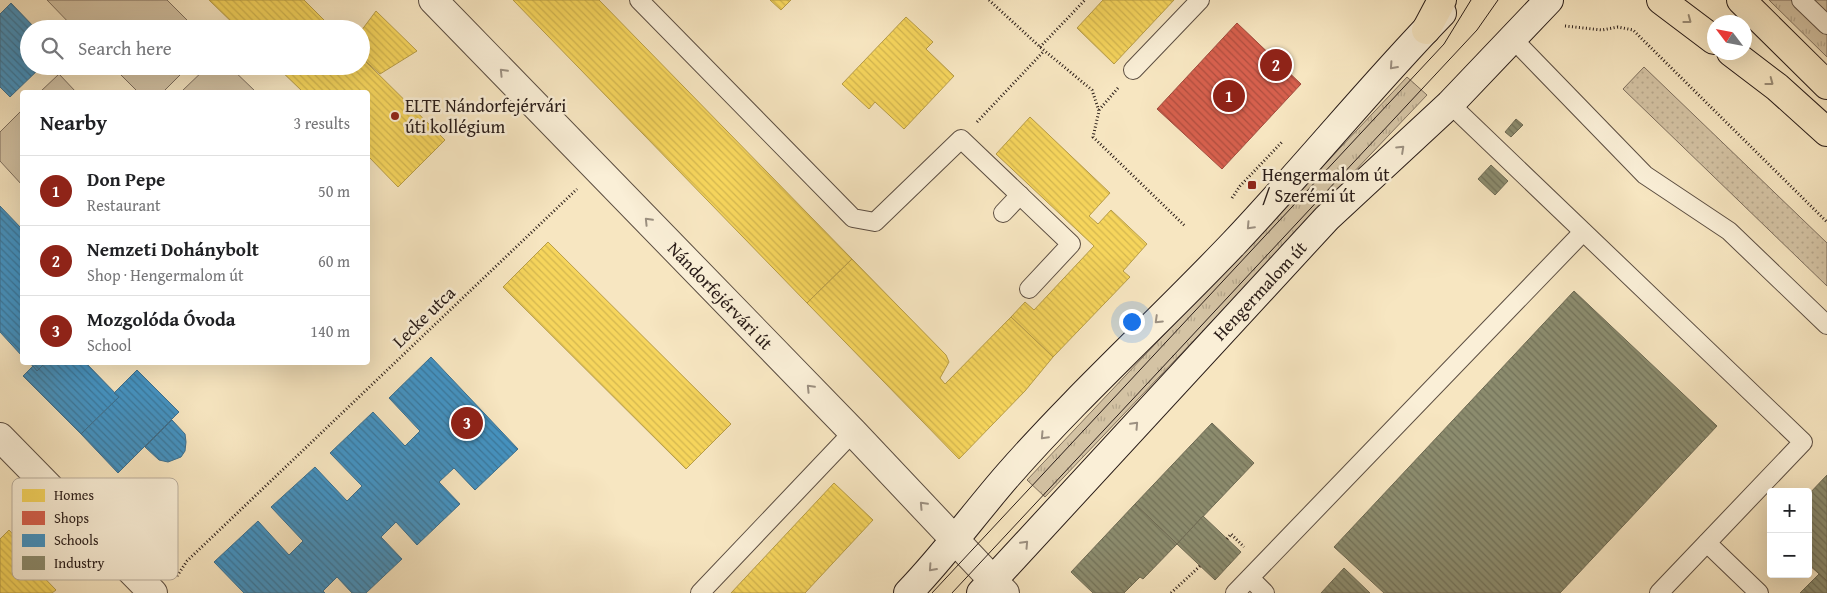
<!DOCTYPE html>
<meta charset="utf-8">
<style>
body{margin:0;font-family:"Gentium Book Plus",serif;background:#f2f2f2;color:#202124}
.controls{position:absolute;right:15px;bottom:15px;display:grid;overflow:hidden;border-radius:5px;box-shadow:0 5px 20px #0002}
.controls button{width:45px;height:45px;display:grid;place-items:center;padding:0;border:0;border-bottom:1px solid #e0e0e0;background:#fff;color:#202124;font:25px sans-serif}
.compass{position:absolute;left:1707px;top:15px;width:45px;height:45px;border-radius:50%;background:#fff;box-shadow:0 5px 20px #0002;rotate:302deg}
.you{position:absolute;left:1131px;top:321px;width:18px;height:18px;margin:-12px;border:4px solid #fff;border-radius:50%;background:#1a73e8;box-shadow:0 0 0 8px #1a73e833}
.badge{display:grid;place-items:center;width:32px;height:32px;border-radius:50%;background:#8f2418;color:#fff;font-size:16px;font-weight:700}
.pin{position:absolute;translate:-50% -50%;border:2px solid #fff;box-shadow:0 1px 5px #0006}
.list{margin:0;padding:0;list-style:none}
h2{display:flex;justify-content:space-between;align-items:center;height:65px;margin:0;padding:0 20px;font-size:21px}
h2 small{font-size:16px;font-weight:400;color:#757577}
.list li{display:grid;grid-template-columns:32px 1fr auto;gap:15px;align-items:center;box-sizing:border-box;height:70px;padding:0 20px;border-top:1px solid #e0e0e0}
.list b{display:block;font-size:19px;white-space:nowrap}
.list p{margin:0;font-size:16px;white-space:nowrap;color:#757577}
.list em{font-size:16px;font-style:normal;color:#757577}
.icon{flex:none;width:28px;height:28px;fill:none;stroke:currentColor;stroke-width:2;stroke-linecap:round;stroke-linejoin:round}
.map{position:relative;flex:none;width:1827px;height:593px;overflow:hidden}
.search{position:absolute;background:#fff;box-shadow:0 5px 20px #0002;left:20px;top:20px;width:350px;height:55px;display:flex;align-items:center;gap:12px;box-sizing:border-box;padding:0 18px;border-radius:28px;color:#757577;font-size:19px}
.panel{position:absolute;background:#fff;box-shadow:0 5px 20px #0002;left:20px;top:90px;width:350px;height:275px;border-radius:5px}
.map>svg:first-child{display:block}
</style>
<div class="map">
<svg width="1827" height="593" viewBox="0 0 1827 593">
<defs>
<pattern id="grass-tufts" width="24" height="20" patternUnits="userSpaceOnUse" patternTransform="scale(1.25)"><rect width="24" height="20" fill="#d4c3a4"/><path d="M3 7l-1-3M5 7V3M7 7l1-3M15 17l-1-3M17 17v-4M19 17l1-3" fill="none" stroke="#b6a78c"/></pattern>
<pattern id="park-dots" width="8" height="8" patternUnits="userSpaceOnUse" patternTransform="scale(1.25)"><rect width="8" height="8" fill="#d4c3a4"/><path d="M2 2h.1M6 6h.1" fill="none" stroke="#b6a78c" stroke-width="1.8" stroke-linecap="round"/></pattern>
<pattern id="homes-back-hatch" width="6" height="6" patternUnits="userSpaceOnUse" patternTransform="scale(1.25)"><rect width="6" height="6" fill="#f6d55c"/><path d="M-1 5l2 2M0 0l6 6M5-1l2 2" fill="none" stroke="#d3b64f"/></pattern>
<pattern id="shops-back-hatch" width="6" height="6" patternUnits="userSpaceOnUse" patternTransform="scale(1.25)"><rect width="6" height="6" fill="#d6604d"/><path d="M-1 5l2 2M0 0l6 6M5-1l2 2" fill="none" stroke="#ae4e3f"/></pattern>
<pattern id="schools-back-hatch" width="6" height="6" patternUnits="userSpaceOnUse" patternTransform="scale(1.25)"><rect width="6" height="6" fill="#4393c3"/><path d="M-1 5l2 2M0 0l6 6M5-1l2 2" fill="none" stroke="#38779d"/></pattern>
<pattern id="industry-back-hatch" width="6" height="6" patternUnits="userSpaceOnUse" patternTransform="scale(1.25)"><rect width="6" height="6" fill="#8c8c6e"/><path d="M-1 5l2 2M0 0l6 6M5-1l2 2" fill="none" stroke="#727259"/></pattern>
</defs>
<rect width="100%" height="100%" fill="#f7e6c1"/>
<filter id="stains"><feTurbulence type="fractalNoise" baseFrequency=".004" numOctaves="4"/><feColorMatrix values="0 0 0 0 .2 0 0 0 0 .09 0 0 0 0 .02 0 0 0 .5 -.17"/></filter>
<radialGradient id="worn" r=".72"><stop offset=".6" stop-color="#630" stop-opacity="0"/><stop offset="1" stop-color="#630" stop-opacity=".3"/></radialGradient>
<g fill="url(#grass-tufts)" stroke="#7e6f5e">
<path d="M1769,0H1827V57Z"/>
<path d="M1407,77L1427,95L1045,497L1027,480Z"/>
</g>
<path fill="url(#park-dots)" stroke="#7e6f5e" d="M1644,67L1827,243V286L1623,89Z"/>
<g fill="#d4c3a4" stroke="#7e6f5e">
<path d="M47,0H167L196,29H75Z"/>
<path d="M112,66H189L163,92H138Z"/>
<path d="M208,66H229L256,92H181Z"/>
<path d="M59,74L76,92H40Z"/>
<path d="M22,110V185L0,161V132Z"/>
</g>
<g fill="url(#homes-back-hatch)" stroke="#b89d47">
<path d="M209,0H304L333,29H239Z"/>
<path d="M513,0H599L852,259L807,303Z"/>
<path d="M770,0H791L781,10Z"/>
<path d="M1103,0H1174L1114,64L1077,28Z"/>
<path d="M376,11L417,51L380,74L361,57V31Z"/>
<path d="M906,17L933,42L926,49L954,76L904,129L875,102L869,109L842,84Z"/>
<path d="M361,57L445,140L398,187L368,156V92H303L276,66H361Z"/>
<path d="M1030,117L1110,193L1089,216L1098,224L1111,210L1147,244L1123,271L1130,277L1053,357L1011,317L1025,302L1034,310L1094,246L996,154Z"/>
<path d="M548,242L731,424L686,469L503,287Z"/>
<path d="M852,259L946,355L949,362L940,378L945,384L1011,317L1053,357L1025,391L959,459L807,303Z"/>
<path d="M834,483L873,520L805,593H731Z"/>
<path d="M9,530L34,557L29,562L56,590L52,593H0V539Z"/>
</g>
<path fill="url(#shops-back-hatch)" stroke="#a24b3d" d="M1237,23L1301,84L1222,169L1157,109Z"/>
<g fill="url(#schools-back-hatch)" stroke="#3b6f8f">
<path d="M11,3L36,29H29V66H42L10,97L0,87V14Z"/>
<path d="M0,206L22,229V356L0,332Z"/>
<path d="M431,357L518,449L475,490L454,468L439,482L460,504L417,545L396,522L381,537L402,559L366,593H352L337,577L323,591L325,593H244L214,562L258,521L289,555L303,541L271,507L315,467L347,501L362,486L330,453L373,412L405,446L420,431L389,398Z"/>
<path d="M29,362H46L37,371Z"/>
<path d="M46,362H85L119,397L81,434L23,376L33,366L37,371Z"/>
<path d="M137,370L179,412L118,473L81,434L119,397L114,393Z"/>
<path d="M172,420L185,434L186,442L185,451L181,457L168,462L159,460L145,447Z"/>
</g>
<g fill="url(#industry-back-hatch)" stroke="#6e6a54">
<path d="M1516,119L1523,125L1511,137L1505,132Z"/>
<path d="M1491,165L1508,181L1495,195L1478,179Z"/>
<path d="M1574,291L1717,426L1560,593H1384L1334,547Z"/>
<path d="M1212,423L1254,463L1177,544L1135,504Z"/>
<path d="M1827,475V581L1808,564V495Z"/>
<path d="M1135,504L1177,544L1143,579L1140,577L1124,593H1093L1071,572Z"/>
<path d="M1203,516L1241,552L1215,580L1177,544Z"/>
<path d="M1344,568L1370,593H1321Z"/>
<path d="M1819,574L1827,581V593H1800Z"/>
</g>
<g fill="none" stroke-linecap="round" stroke-linejoin="round">
<defs>
<g id="lane">
<path d="M639,0L853,218L875,222L961,139L1071,244L1029,289"/>
<path d="M1801,0L1827,25"/>
<path d="M1513,39L1645,175L1729,231L1827,325"/>
<path d="M1133,70L1200,0"/>
<path d="M1450,104L1803,442L1659,593"/>
<path d="M1003,213L1020,195"/>
<path d="M1707,543L1759,593"/>
<path d="M1250,578L1265,593"/>
<path d="M700,593L853,432"/>
<path d="M1235,593L1583,232"/>
</g>
<g id="street">
<path d="M433,0L853,432L1005,593"/>
<path d="M0,437L153,593"/>
</g>
<g id="secondary">
<path d="M908,593C944,556 974,514 1008,475C1079,394 1160,321 1234,243C1305,168 1370,87 1442,13"/>
<path d="M981,593L1327,218L1450,104L1549,0"/>
</g>
<g id="primary">
<path d="M1661,0L1714,40"/>
<path d="M1741,0L1827,85"/>
<path d="M1426,30L1442,0"/>
<path d="M1731,52L1777,87L1827,132"/>
</g>
</defs>
<use href="#lane" stroke="#5c4e42" stroke-width="20"/>
<use href="#street" stroke="#5c4e42" stroke-width="30"/>
<use href="#secondary" stroke="#281b17" stroke-width="30"/>
<use href="#primary" stroke="#281b17" stroke-width="30"/>
<g stroke="#281b17" stroke-width="3" stroke-dasharray="1 2.5" stroke-linecap="butt">
<path d="M989,0L1040,47L1092,90L1099,111L1093,137L1185,226"/>
<path d="M1565,26L1602,30L1618,27L1633,30L1827,222"/>
<path d="M1040,47L1085,0"/>
<path d="M1099,110L1118,88"/>
<path d="M977,122L1044,51"/>
<path d="M1232,198L1240,186L1283,141"/>
<path d="M1227,539L1231,534L1244,547"/>
<path d="M177,576L187,561L577,189"/>
<path d="M1171,593L1200,566"/>
</g>
<use href="#lane" stroke="#faefd7" stroke-width="18"/>
<use href="#street" stroke="#faefd7" stroke-width="28"/>
<use href="#secondary" stroke="#faefd7" stroke-width="28"/>
<use href="#primary" stroke="#f7e6c1" stroke-width="28"/>
<g stroke="#281b17" stroke-width="1">
<path d="M932,593L1444,44L1471,0"/>
<path d="M952,593L1477,30L1498,0"/>
</g>
</g>
<defs><path id="oneway-chevron" d="M-2-3.5L2.5 0L-2 3.5" fill="none" stroke-width="1.6" stroke-linecap="round" stroke-linejoin="round" transform="scale(1.25)"/></defs>
<g stroke="#9a8b74">
<use href="#oneway-chevron" transform="translate(1688 20) rotate(37)"/>
<use href="#oneway-chevron" transform="translate(1770 82) rotate(37)"/>
</g>
<g stroke="#9c9081">
<use href="#oneway-chevron" transform="translate(1393 66) rotate(132)"/>
<use href="#oneway-chevron" transform="translate(503 72) rotate(-134)"/>
<use href="#oneway-chevron" transform="translate(1401 149) rotate(-43)"/>
<use href="#oneway-chevron" transform="translate(648 221) rotate(-134)"/>
<use href="#oneway-chevron" transform="translate(1250 226) rotate(133)"/>
<use href="#oneway-chevron" transform="translate(1158 320) rotate(136)"/>
<use href="#oneway-chevron" transform="translate(810 388) rotate(-134)"/>
<use href="#oneway-chevron" transform="translate(1135 425) rotate(-47)"/>
<use href="#oneway-chevron" transform="translate(1044 436) rotate(133)"/>
<use href="#oneway-chevron" transform="translate(923 505) rotate(-133)"/>
<use href="#oneway-chevron" transform="translate(1025 544) rotate(-47)"/>
<use href="#oneway-chevron" transform="translate(932 568) rotate(132)"/>
</g>
<g fill="#8f2418" stroke="#faefd7" stroke-width="2">
<circle cx="395" cy="116" r="5"/>
<rect x="1247" y="180" width="10" height="10" rx="2.5"/>
</g>
<g text-anchor="middle" stroke-width="5" stroke-linejoin="round" paint-order="stroke">
<g font-size="18" fill="#281b17" stroke="#faefd7" text-anchor="start">
<text x="405" y="112">ELTE Nándorfejérvári<tspan x="405" dy="21">úti kollégium</tspan></text>
<text x="1262" y="181">Hengermalom út<tspan x="1262" dy="21">/ Szerémi út</tspan></text>
</g>
<g font-size="18" fill="#281b17" stroke="#faefd7">
<text transform="translate(1260 291) rotate(-47)" y="6">Hengermalom út</text>
<text transform="translate(720 296) rotate(46)" y="6">Nándorfejérvári út</text>
<text transform="translate(424 317) rotate(-44)" y="6">Lecke utca</text>
</g>
</g>
<rect x="12" y="478" width="166" height="102" rx="8" fill="#faefd7" stroke="#bbaf9d" stroke-width="1"/>
<rect x="22" y="489" width="23" height="13" fill="#f6d55c"/>
<rect x="22" y="511" width="23" height="14" fill="#d6604d"/>
<rect x="22" y="534" width="23" height="13" fill="#4393c3"/>
<rect x="22" y="556" width="23" height="14" fill="#8c8c6e"/>
<g font-size="14" fill="#281b17">
<text x="54" y="500">Homes</text>
<text x="54" y="523">Shops</text>
<text x="54" y="545">Schools</text>
<text x="54" y="568">Industry</text>
</g>
<rect width="100%" height="100%" filter="url(#stains)"/>
<rect width="100%" height="100%" fill="url(#worn)"/>
</svg>
<div class="controls">
<button>+</button>
<button>−</button>
</div>
<svg class="compass" viewBox="-18 -18 36 36"><path d="M0-13l5 13h-10z" fill="#e53935"/><path d="M0 13l5-13h-10z" fill="#757577"/></svg>
<div class="you"></div>
<div class="pin badge" style="left:1229px;top:96px">1</div>
<div class="pin badge" style="left:1276px;top:65px">2</div>
<div class="pin badge" style="left:467px;top:423px">3</div>
<div class="search"><svg class="icon" aria-label="search" viewBox="0 0 24 24"><circle cx="10" cy="10" r="6"/><path d="M15 15l6 6"/></svg>Search here</div>
<section class="panel">
<h2>Nearby<small>3 results</small></h2>
<ul class="list">
<li><span class="badge">1</span><div><b>Don Pepe</b><p>Restaurant</p></div><em>50 m</em></li>
<li><span class="badge">2</span><div><b>Nemzeti Dohánybolt</b><p>Shop · Hengermalom út</p></div><em>60 m</em></li>
<li><span class="badge">3</span><div><b>Mozgolóda Óvoda</b><p>School</p></div><em>140 m</em></li>
</ul>
</section>
</div>
